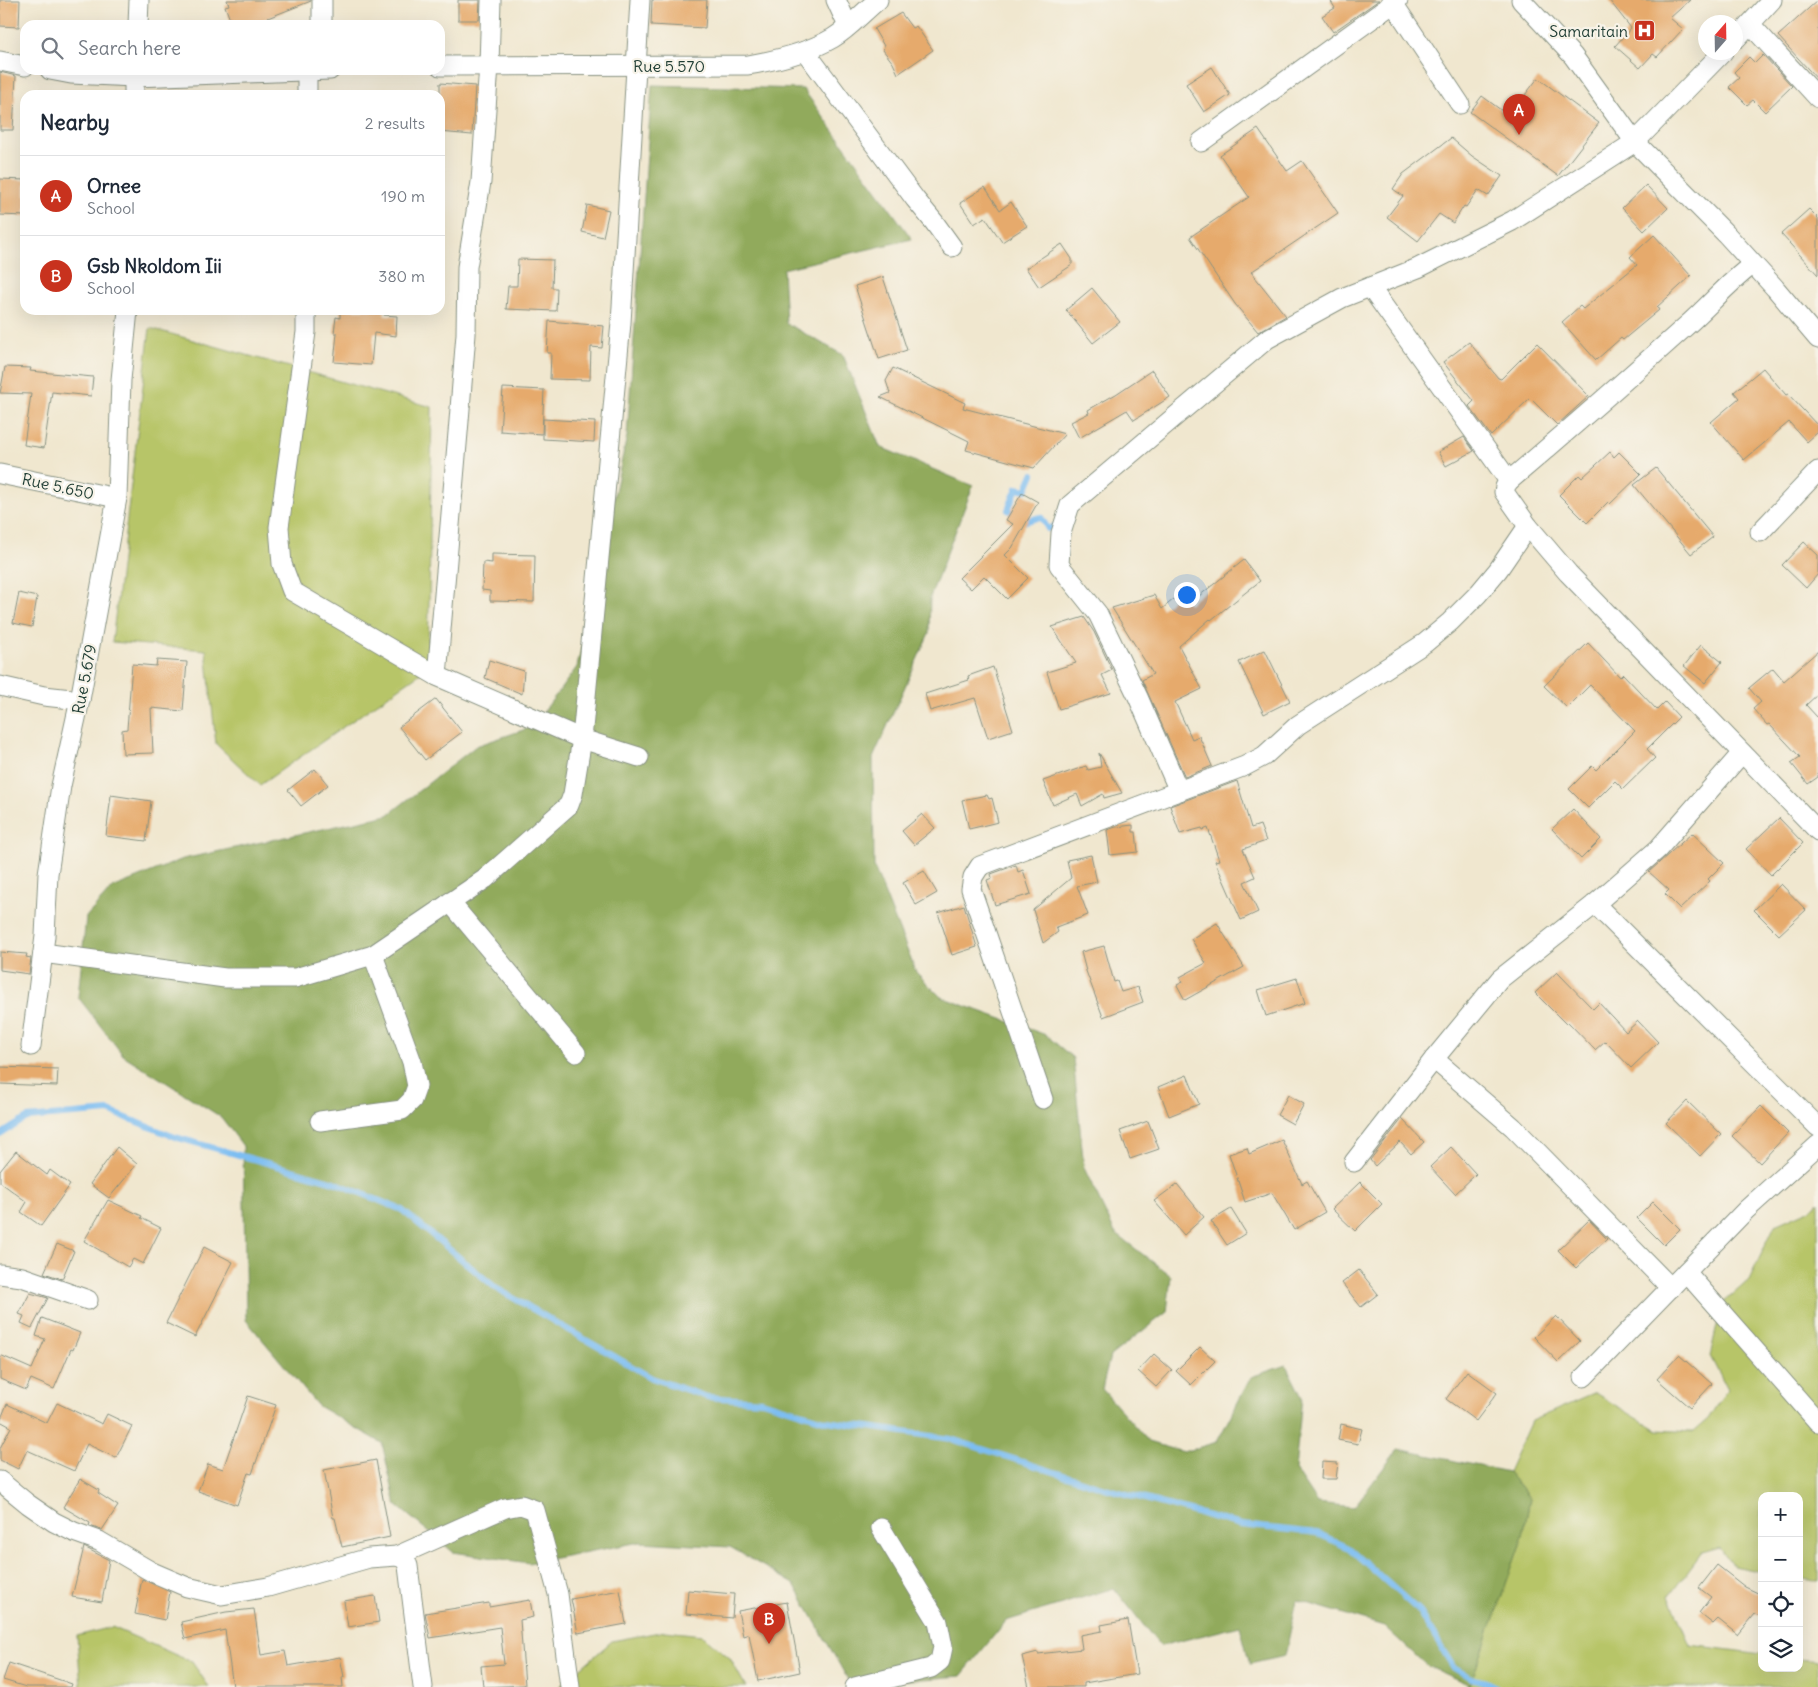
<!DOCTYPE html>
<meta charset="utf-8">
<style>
body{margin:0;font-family:Delius,sans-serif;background:#f6f6f7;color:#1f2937}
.controls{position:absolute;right:15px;bottom:15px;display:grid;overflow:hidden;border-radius:10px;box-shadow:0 5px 20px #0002}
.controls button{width:45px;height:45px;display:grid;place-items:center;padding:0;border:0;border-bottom:1px solid #e0e1e3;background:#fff;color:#1f2937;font:25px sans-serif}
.compass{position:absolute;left:1698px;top:15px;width:45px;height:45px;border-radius:50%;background:#fff;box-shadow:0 5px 20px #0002;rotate:20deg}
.you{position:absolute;left:1186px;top:594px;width:18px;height:18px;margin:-12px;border:4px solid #fff;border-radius:50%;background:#1a73e8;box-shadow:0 0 0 8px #1a73e833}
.badge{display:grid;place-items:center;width:32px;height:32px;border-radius:50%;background:#c8321e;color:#fff;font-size:16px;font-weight:700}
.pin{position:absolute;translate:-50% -41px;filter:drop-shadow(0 1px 2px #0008)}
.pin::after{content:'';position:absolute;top:26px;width:18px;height:15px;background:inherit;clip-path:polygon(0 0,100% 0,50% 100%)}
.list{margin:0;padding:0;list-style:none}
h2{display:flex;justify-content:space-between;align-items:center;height:65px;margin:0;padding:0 20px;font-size:21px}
h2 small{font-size:16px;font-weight:400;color:#747a83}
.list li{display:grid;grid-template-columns:32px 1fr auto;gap:15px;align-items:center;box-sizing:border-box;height:80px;padding:0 20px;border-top:1px solid #e0e1e3}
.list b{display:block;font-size:19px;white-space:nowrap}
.list p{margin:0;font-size:16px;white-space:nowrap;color:#747a83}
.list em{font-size:16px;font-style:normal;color:#747a83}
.icon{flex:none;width:28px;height:28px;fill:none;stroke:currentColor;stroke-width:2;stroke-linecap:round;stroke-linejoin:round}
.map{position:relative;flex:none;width:1818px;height:1687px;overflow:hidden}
.search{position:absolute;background:#fff;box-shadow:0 5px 20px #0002;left:20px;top:20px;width:425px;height:55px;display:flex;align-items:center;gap:12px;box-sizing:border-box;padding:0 18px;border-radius:15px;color:#747a83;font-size:19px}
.panel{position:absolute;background:#fff;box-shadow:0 5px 20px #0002;left:20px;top:90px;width:425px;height:225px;border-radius:15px}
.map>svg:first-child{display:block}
</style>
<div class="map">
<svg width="1818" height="1687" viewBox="0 0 1818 1687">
<rect width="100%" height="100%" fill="#f7f3e8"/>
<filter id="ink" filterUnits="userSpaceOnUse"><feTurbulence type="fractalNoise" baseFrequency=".02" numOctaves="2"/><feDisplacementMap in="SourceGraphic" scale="10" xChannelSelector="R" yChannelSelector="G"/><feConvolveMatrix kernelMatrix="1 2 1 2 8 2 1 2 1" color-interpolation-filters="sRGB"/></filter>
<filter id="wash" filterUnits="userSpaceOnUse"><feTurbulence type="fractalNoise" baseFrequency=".0096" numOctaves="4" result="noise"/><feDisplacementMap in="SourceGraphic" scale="20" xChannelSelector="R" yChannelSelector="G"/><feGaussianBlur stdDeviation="1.12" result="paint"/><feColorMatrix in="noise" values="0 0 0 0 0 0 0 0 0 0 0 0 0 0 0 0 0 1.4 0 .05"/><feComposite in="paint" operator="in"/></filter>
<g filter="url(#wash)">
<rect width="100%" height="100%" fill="#f0e7cf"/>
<g fill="#b7c568" stroke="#6b814e">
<path d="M150,328L432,407L428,668L260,785L216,744L206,650L112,642Z"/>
<path d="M1818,1202V1582L1799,1578V1496H1762V1572L1733,1566L1720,1547L1702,1552L1669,1596L1690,1645L1762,1654V1668H1799V1659L1818,1661V1687H1473L1470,1685L1523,1536L1530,1499L1508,1472L1531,1421L1595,1393L1657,1430L1693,1432L1708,1419L1727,1389L1710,1356L1722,1304L1749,1280L1775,1225L1811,1209Z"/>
<path d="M112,1627L192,1662L209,1687H81L77,1636Z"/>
<path d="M665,1631L702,1635L730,1658L746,1687H559L612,1641Z"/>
</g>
<path fill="#91aa5c" stroke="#587448" d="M652,85L803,89L912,239L783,269L786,323L843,355L880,447L973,486L930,597L929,633L873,758L874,867L916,972L941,997L1046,1035L1073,1058L1084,1168L1115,1233L1171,1276L1167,1312L1110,1356L1102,1389L1149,1442L1183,1452L1217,1442L1251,1377L1286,1365L1302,1397L1295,1470L1317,1503L1354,1507L1398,1449L1508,1472L1530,1499L1523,1536L1470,1685L1427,1666L1384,1626L1297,1600L1285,1656L1250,1664L1240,1626L1160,1646L1114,1588L1006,1621L961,1676L851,1685L794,1584L730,1547L640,1542L529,1563L453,1552L396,1505L382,1443L318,1406L246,1320L243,1146L221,1117L123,1055L78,997L86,917L112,888L183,859L388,815L476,746L532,727L577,667L627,436Z"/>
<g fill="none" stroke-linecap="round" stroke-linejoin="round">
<g stroke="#7dbef2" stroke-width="6">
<path d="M1033,474L1026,490L1017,488L1008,510L1019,515L1023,522L1041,517L1048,529L1058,525"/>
<path d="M0,1135L27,1118L109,1111L175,1137L334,1182L402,1210L496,1288L652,1378L707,1397L762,1401L827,1421L951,1439L1101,1487L1241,1525L1317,1533L1349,1548L1418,1610L1454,1668L1471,1678L1486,1682L1496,1687"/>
</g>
</g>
<g id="blocks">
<g fill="#e6aa6c">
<path d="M0,0H20L19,27L0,26Z"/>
<path d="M227,0H311V1L250,25H232L225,6L229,5Z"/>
<path d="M458,0H480L479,20H458Z"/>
<path d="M652,0H707L705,28L651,25Z"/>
<path d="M1330,0H1379L1333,32L1322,16L1335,8Z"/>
<path d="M1609,0H1690L1670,18L1683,29L1657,57L1653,54L1640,68L1615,46L1631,28Z"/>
<path d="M1818,0V80L1778,36Z"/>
<path d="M901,13L912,28L916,26L933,50L898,74L893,63L883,50L884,46L874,29Z"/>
<path d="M1763,55L1792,86L1765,112L1753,100L1747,105L1729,87L1739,78L1734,72L1749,57L1755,63Z"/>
<path d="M1212,67L1230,95L1204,112L1186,84Z"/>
<path d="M0,72L16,76L13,130H0Z"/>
<path d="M1538,78L1599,123L1558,176L1470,112L1482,96L1509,116Z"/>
<path d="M440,83L475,86L472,135L440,132Z"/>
<path d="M1258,129L1287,171L1302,161L1338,213L1251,272L1286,316L1258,332L1235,304L1190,237L1249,197L1220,155Z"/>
<path d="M1451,138L1472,156L1502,176L1488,196L1478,190L1466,207L1464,206L1453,223L1439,214L1418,241L1387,217L1403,196L1393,189L1403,174Z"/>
<path d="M0,179L25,180V216L0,215Z"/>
<path d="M1646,185L1668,208L1644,231L1622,208Z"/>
<path d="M985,187L1000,210L1011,202L1027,226L1002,242L985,217L974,224L960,203Z"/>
<path d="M587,205L609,210L603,237L582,232Z"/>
<path d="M1809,209L1818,218V275L1781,234Z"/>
<path d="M1654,235L1691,276L1657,307L1659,310L1623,340L1621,338L1596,360L1562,322L1580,306L1583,309L1637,265L1630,257Z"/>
<path d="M1062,244L1072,259V265L1039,287L1026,268Z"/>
<path d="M518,259L553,260L552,288H557L556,311L506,309L508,286H517Z"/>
<path d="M883,277L907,350L879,359L855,286Z"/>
<path d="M1092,288L1120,322L1093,343L1066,310Z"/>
<path d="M340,310H385L384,315L397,316L396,336L374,333L371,365L334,362L337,333H334L336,317L340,318Z"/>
<path d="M549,321L604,326L602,348L591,347L590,380L550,379L551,353H547Z"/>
<path d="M1469,342L1498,378L1501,379L1537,343L1589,396L1557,425L1530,398L1491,436L1469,406L1474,401L1443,362Z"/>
<path d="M5,367L31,368L30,371L93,377L91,396L52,392L44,448L24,445L31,394L0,393Z"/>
<path d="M893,368L965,403L963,408L1065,434L1034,468L966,450L969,441L880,397L890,393L886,381Z"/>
<path d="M1763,368L1786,395L1788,394L1818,426V432L1807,442L1789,422L1744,460L1711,422L1739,398L1734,392Z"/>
<path d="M1152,370L1170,397L1134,420L1127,410L1079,438L1071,422L1089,413L1088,410L1116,394Z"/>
<path d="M503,388L544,390L542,434L500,431Z"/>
<path d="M543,419L595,422L594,442L543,439Z"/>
<path d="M1464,437L1474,451L1446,466L1438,452Z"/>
<path d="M1610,452L1614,457L1619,452L1641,474L1610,504L1608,502L1587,523L1559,495L1579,475L1582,478Z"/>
<path d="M1656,468L1713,537L1691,554L1634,485Z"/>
<path d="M1022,493L1038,502L1012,548L1005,555L1028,578L1007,599L984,576L971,589L959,578L1013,524L1006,520Z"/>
<path d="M1804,542L1818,555V574L1806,588L1782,565Z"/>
<path d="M492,554L535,555L534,602L490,601V591L482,590L483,562L492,563Z"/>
<path d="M1244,560L1260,581L1211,620L1210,619L1179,646L1202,689L1175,702L1192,739L1199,736L1212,766L1185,777L1142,680L1153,674L1112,608L1154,595L1162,609L1180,594L1189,604Z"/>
<path d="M19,593L37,597L32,627L13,623Z"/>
<path d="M1084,617L1094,632L1112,670L1102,675L1111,693L1059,709L1047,672L1076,663L1052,627Z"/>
<path d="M1588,643L1620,677L1623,674L1657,710L1665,702L1679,717L1647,749L1655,758L1623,789L1615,781L1588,808L1569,789L1592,766L1596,770L1635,731L1590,685L1567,708L1544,686Z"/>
<path d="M1701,645L1722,662L1705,683L1684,666Z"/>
<path d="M1265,650L1290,701L1264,714L1239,662Z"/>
<path d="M1818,651V694L1806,705L1818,718V777L1808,784L1791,763L1800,757L1769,724L1767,725L1753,709L1761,702L1749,688L1773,668L1784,681Z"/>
<path d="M157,660L187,662L183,711L151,708L153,753L123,754L122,730L127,729L132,664L156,666Z"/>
<path d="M489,660L524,671L522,694L485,678Z"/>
<path d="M993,667L1013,730L988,738L975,698L930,711L925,694L969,680L968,676Z"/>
<path d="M436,699L462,732L425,760L399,727Z"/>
<path d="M1099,753L1122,793L1104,798L1103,794L1082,806L1077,794L1053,805L1043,781L1086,766L1088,770L1101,767Z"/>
<path d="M315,769L328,785L301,806L288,790Z"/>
<path d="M1237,781L1251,828L1260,825L1266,841L1243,849L1255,877L1244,882L1258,912L1241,920L1215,861L1219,860L1208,828L1203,830L1202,828L1180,834L1170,806Z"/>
<path d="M111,795L151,801L146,841L106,836Z"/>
<path d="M987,795L989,799L992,798L998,822L969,829L962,800Z"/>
<path d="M1573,809L1601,839L1581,859L1552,829Z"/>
<path d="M922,814L935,828L914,845L902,831Z"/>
<path d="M1779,818L1803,843L1771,875L1746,849Z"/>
<path d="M1133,825V832H1136L1138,852L1110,855L1107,830L1116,827Z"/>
<path d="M1692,833L1724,863L1708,879L1710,881L1680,909L1665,894L1669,890L1649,872Z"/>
<path d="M1091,855L1097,882L1077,886L1088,915L1056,927L1058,932L1043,943L1033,910L1071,878L1067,860Z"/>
<path d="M1016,865L1018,872L1023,870L1031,894L995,905L987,880L992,878L991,874Z"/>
<path d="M924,871L937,893L916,905L903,883Z"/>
<path d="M1781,884L1806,910L1779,935L1754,910Z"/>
<path d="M964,905L977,947L952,955L938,913Z"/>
<path d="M1217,923L1244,967L1185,1000L1177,985L1183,982L1180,977L1206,963L1191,939Z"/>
<path d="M1104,946L1114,982L1117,981L1121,992L1138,987L1143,1002L1103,1017L1086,971L1081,952Z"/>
<path d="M0,952L27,954L26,957L31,958L29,974L0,970Z"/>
<path d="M1557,972L1593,1009L1599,1003L1626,1032L1638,1021L1658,1042L1631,1068L1605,1041L1595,1050L1568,1022L1566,1024L1535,993Z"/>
<path d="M1297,978L1305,1003L1266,1016L1258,990Z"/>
<path d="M0,1067L58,1069L57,1086L0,1084Z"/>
<path d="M1187,1075L1199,1104L1169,1116L1158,1087Z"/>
<path d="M1288,1095L1304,1104L1293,1124L1277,1115Z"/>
<path d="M1687,1101L1721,1134L1700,1156L1666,1123Z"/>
<path d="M1761,1106L1788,1133L1760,1163L1732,1136Z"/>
<path d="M1402,1119L1424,1142L1411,1154L1400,1142L1375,1166L1370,1160Z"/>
<path d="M1148,1121L1159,1149L1130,1159L1120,1131Z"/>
<path d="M1282,1140L1302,1184L1307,1181L1325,1212L1294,1230L1272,1193L1245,1202L1229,1154L1247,1148L1249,1154Z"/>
<path d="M117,1147L137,1164L109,1198L90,1184Z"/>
<path d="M1451,1147L1476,1174L1455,1194L1430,1167Z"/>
<path d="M16,1151L47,1175L50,1170L70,1185L41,1226L21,1212L27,1202L0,1182V1171Z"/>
<path d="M1360,1182L1382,1204L1355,1231L1332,1209Z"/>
<path d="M1177,1184L1204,1217L1184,1235L1154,1201Z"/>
<path d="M108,1200L142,1216L141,1218L161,1228L143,1264L133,1259L128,1267L84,1241Z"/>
<path d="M1653,1202L1680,1229L1664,1245L1637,1218Z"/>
<path d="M1231,1209L1246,1233L1227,1245L1211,1221Z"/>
<path d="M1589,1220L1607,1239L1576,1268L1558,1250Z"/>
<path d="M57,1244L74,1251L62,1279L44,1273Z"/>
<path d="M204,1247L233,1262L195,1337L166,1323Z"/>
<path d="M1359,1270L1378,1294L1361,1307L1342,1283Z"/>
<path d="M30,1293L48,1298L32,1328L21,1323L24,1316L19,1314Z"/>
<path d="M1556,1316L1580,1341L1558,1362L1534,1337Z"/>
<path d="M42,1318L80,1333L73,1350L71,1349L54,1389L31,1379L26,1390L0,1379V1355L32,1369L45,1339L36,1336Z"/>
<path d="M1200,1347L1215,1361L1191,1385L1176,1371Z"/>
<path d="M1154,1354L1172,1370L1156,1387L1138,1371Z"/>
<path d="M1679,1355L1712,1384L1690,1408L1657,1379Z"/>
<path d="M1467,1371L1497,1393L1476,1421L1446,1399Z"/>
<path d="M248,1396L276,1405L252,1474L248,1473L237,1505L198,1491L208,1464L223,1469Z"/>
<path d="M57,1403L102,1424L107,1414L132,1426L116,1458L87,1444L74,1471L27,1450L18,1469L0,1460V1448L11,1427L0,1421L7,1404L47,1423Z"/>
<path d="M1341,1424L1362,1429L1358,1444L1338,1440Z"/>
<path d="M376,1460L390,1537L342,1547L335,1518H333L324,1470Z"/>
<path d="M1322,1462L1338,1463L1336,1479H1321Z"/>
<path d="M80,1479L99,1490L98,1493L118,1506L102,1530L89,1526L90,1523L63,1507Z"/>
<path d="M84,1547L109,1560L102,1602L72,1597Z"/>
<path d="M1717,1565L1745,1587L1762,1595V1617L1755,1614L1738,1635L1718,1619L1713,1624L1699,1613L1711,1597L1699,1588Z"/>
<path d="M142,1579L170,1592L165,1620L135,1614Z"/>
<path d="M620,1590L626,1624L578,1633L571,1599Z"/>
<path d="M688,1590L734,1594L732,1618L686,1614Z"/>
<path d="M375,1596L379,1622L348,1627L344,1601Z"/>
<path d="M530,1600L533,1617L520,1620L525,1685L483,1687L481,1666L504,1664L500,1627L430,1638L425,1613L489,1603V1607Z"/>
<path d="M787,1602L800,1672L758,1681L749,1634L743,1636L738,1611Z"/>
<path d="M254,1609L261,1655L285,1651L288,1666L340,1657L344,1677H342L343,1687H233L225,1630L185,1639L181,1622L226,1612Z"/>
<path d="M1128,1620L1137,1674L1084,1683V1687H1029L1022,1656L1038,1652V1654L1082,1649L1080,1635L1102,1631L1101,1625Z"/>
<path d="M9,1663L72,1684L71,1687H26L3,1680Z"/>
</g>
</g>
</g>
<g filter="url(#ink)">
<use href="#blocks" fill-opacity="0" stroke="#889282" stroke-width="1"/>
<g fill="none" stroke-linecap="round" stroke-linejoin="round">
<defs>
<g id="minor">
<path d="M836,0L848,26"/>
<path d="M1391,0L1460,104"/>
<path d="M1521,0L1573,56L1635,142L1726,234L1775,288L1818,339"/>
<path d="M1750,24L1818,98"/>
<path d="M138,25L139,0"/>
<path d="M322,25V0"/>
<path d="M1736,39L1772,0"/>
<path d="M805,51L915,199L934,222L952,247"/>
<path d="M0,61L25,66"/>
<path d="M440,66L748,65C778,60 807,53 833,38C850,28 863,12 878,0"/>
<path d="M50,70L71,74L134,77L330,70"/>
<path d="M134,70V95"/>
<path d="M307,95V71"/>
<path d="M1201,142L1398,0"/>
<path d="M1752,265C1728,283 1708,307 1685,327C1627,379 1569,430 1509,481L1505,487L1504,492L1528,526L1568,573L1818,831"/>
<path d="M1370,287L1509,481"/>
<path d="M306,310V332L279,527L282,564L292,591L437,676L582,739L639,757"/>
<path d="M0,474L117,498"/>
<path d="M1760,532L1818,471"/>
<path d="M437,676L459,421L466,334L467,267L481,182L489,65L491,0"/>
<path d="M0,686L44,696L80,700"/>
<path d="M1179,791L1138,697L1098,614L1059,565L1061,533L1070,505L1267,339L1342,298L1418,268L1512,221L1635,142L1723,52"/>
<path d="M450,902L576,1053"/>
<path d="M1595,904L1818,1127"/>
<path d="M43,953L225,978H295L373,955L485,879L569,805L573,794L582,739L621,323L640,0"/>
<path d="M31,1046L45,936L48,874L61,786L80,700L117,498L121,380L128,310"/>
<path d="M1434,1059L1513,1127L1671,1288"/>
<path d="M1043,1099L971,889L973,877L980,866L1245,766L1264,756L1298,725L1425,643L1450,622L1478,594L1498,570L1528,526"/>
<path d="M320,1121L402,1110L412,1100L417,1086L412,1062L373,955"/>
<path d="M1354,1162L1434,1059L1500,979L1595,904L1658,849L1742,753"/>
<path d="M1686,1272L1818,1422"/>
<path d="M0,1274L22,1277L88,1300"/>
<path d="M1584,1377L1746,1210L1818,1145"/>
<path d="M0,1481L28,1504L54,1522L74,1532L99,1541L152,1572L187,1587L222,1595L268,1587L369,1558L397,1556L405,1559L408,1566L423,1687"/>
<path d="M397,1556L505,1508L521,1505L535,1510L558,1594L570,1687"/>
<path d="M855,1687L931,1668L940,1661L943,1647L938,1622L881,1528"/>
</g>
</defs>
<use href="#minor" stroke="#889282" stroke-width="21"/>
<use href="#minor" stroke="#fff" stroke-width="19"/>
</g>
</g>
<defs>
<symbol id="hospital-square" viewBox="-11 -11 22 22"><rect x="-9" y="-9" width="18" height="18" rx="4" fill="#c8321e" stroke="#f7f3e8"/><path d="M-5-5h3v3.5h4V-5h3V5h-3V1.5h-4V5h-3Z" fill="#fff"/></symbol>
</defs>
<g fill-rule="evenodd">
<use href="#hospital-square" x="1632" y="18" width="25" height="25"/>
</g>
<g text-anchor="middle" stroke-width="4.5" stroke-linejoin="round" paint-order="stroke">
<g font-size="16" fill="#1f3d34" stroke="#f7f3e8" text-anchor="end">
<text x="1628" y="37">Samaritain</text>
</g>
<g font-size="16" fill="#1f3d34" stroke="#f7f3e8">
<text x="669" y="72">Rue 5.570</text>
<text transform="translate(58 486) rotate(12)" y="6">Rue 5.650</text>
<text transform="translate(84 679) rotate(-79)" y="6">Rue 5.679</text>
</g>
</g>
</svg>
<div class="controls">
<button>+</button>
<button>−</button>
<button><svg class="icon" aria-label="locate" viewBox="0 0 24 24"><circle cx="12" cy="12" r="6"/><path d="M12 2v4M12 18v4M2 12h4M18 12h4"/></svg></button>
<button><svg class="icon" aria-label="layers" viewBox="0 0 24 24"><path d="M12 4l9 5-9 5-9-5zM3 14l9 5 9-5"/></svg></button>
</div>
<svg class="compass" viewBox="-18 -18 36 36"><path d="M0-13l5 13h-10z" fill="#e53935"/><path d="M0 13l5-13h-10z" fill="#747a83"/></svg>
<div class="you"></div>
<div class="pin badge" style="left:1519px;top:135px">A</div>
<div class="pin badge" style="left:769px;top:1644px">B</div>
<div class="search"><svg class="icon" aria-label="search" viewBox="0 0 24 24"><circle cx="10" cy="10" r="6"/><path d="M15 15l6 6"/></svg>Search here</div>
<section class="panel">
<h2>Nearby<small>2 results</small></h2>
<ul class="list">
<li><span class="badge">A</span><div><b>Ornee</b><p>School</p></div><em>190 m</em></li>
<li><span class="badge">B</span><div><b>Gsb Nkoldom Iii</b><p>School</p></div><em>380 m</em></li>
</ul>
</section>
</div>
